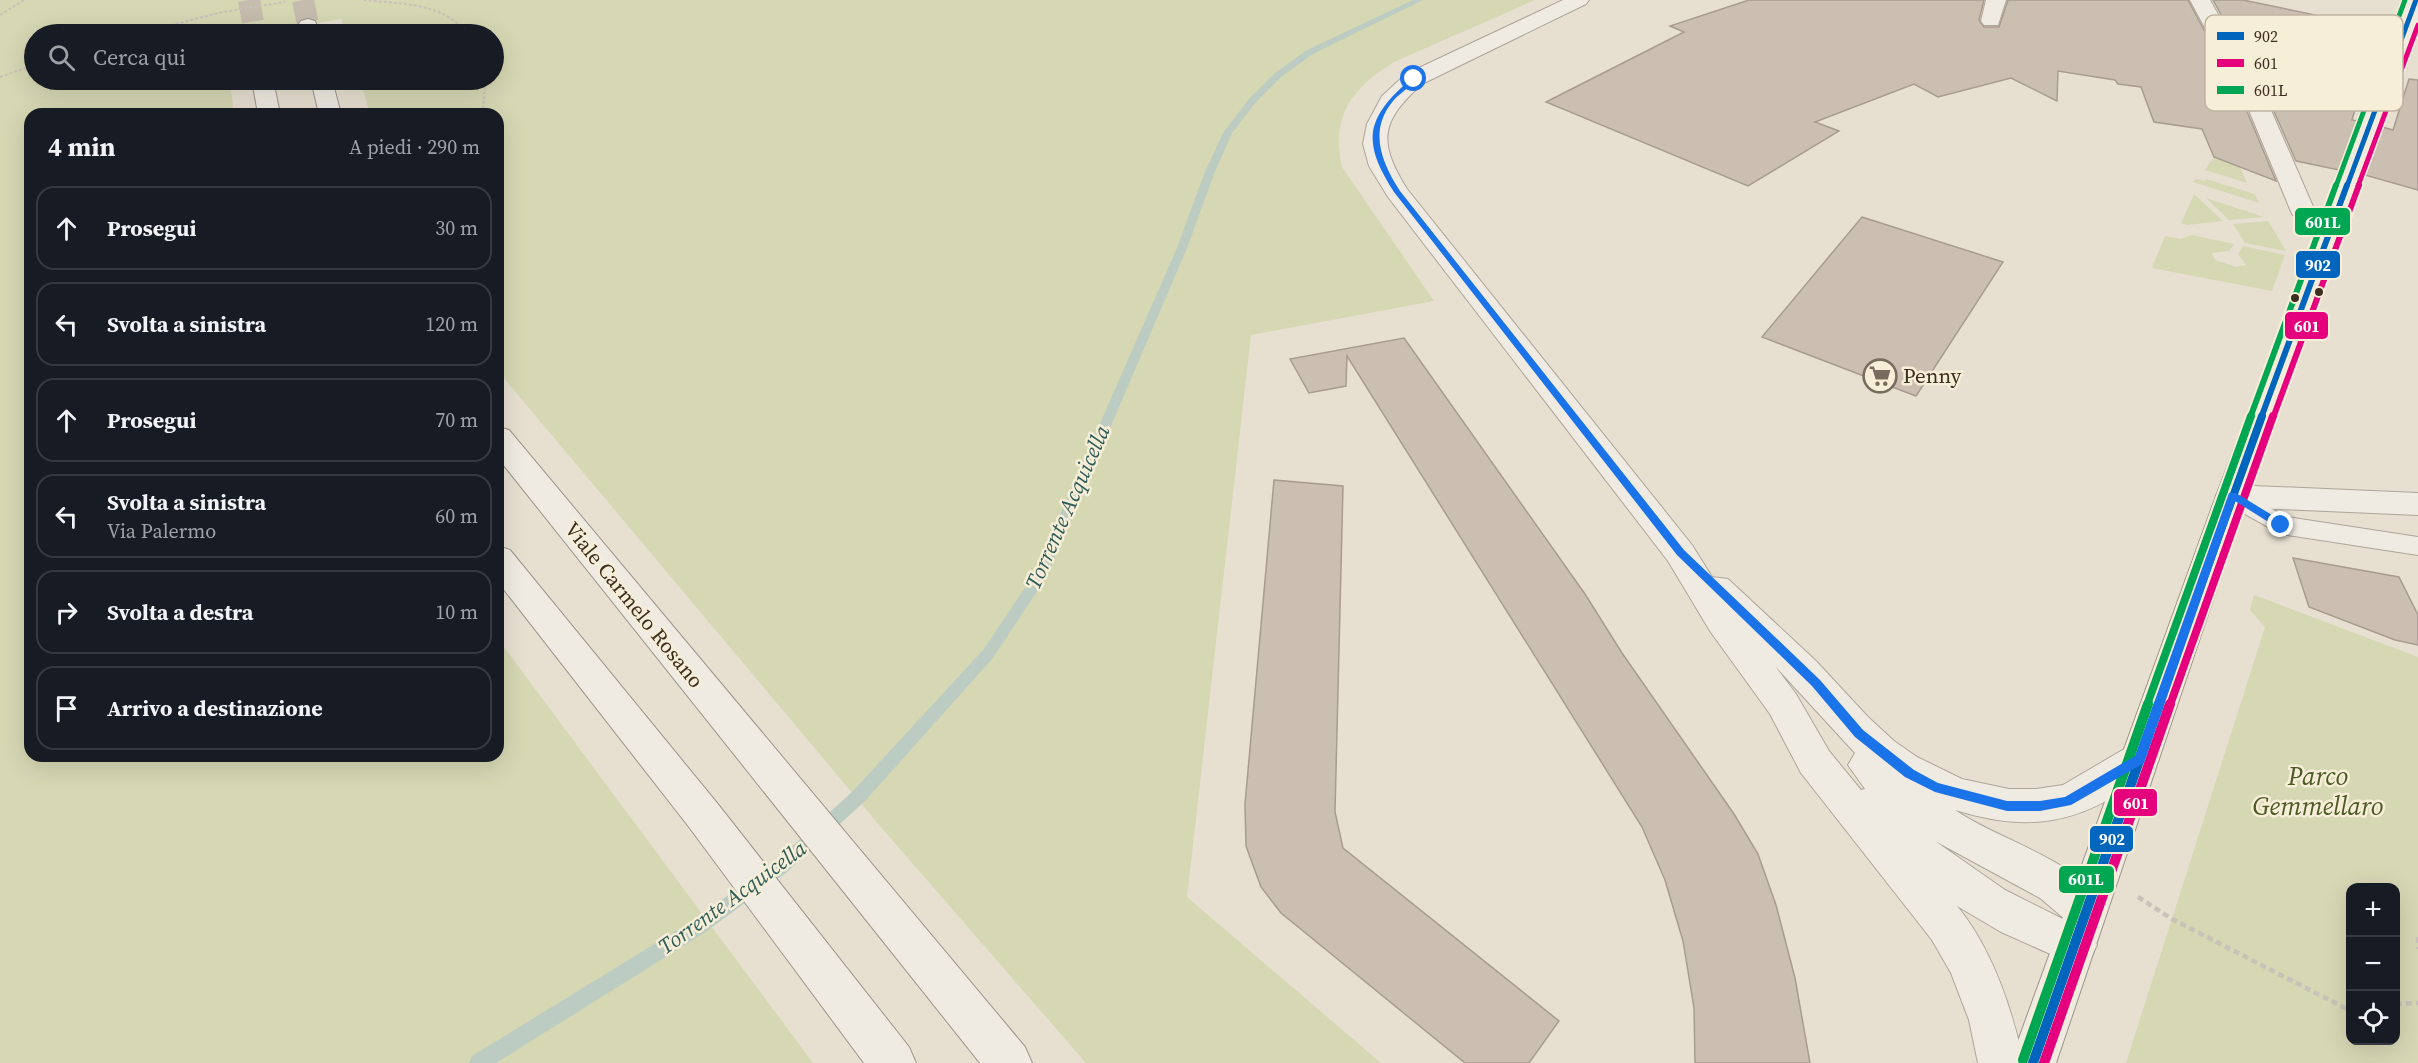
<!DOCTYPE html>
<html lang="it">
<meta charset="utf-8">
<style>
body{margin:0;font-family:"Source Serif 4",serif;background:#242831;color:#f1f3f6}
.controls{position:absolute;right:18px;bottom:18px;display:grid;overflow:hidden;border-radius:12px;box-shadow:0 6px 24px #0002}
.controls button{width:54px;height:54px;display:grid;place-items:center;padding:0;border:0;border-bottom:2px solid #363941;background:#171b24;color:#f1f3f6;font:30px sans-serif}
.stop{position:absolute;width:18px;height:18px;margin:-14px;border:4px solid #1a73e8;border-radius:50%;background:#fff}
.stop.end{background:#1a73e8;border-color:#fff;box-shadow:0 2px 6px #0008}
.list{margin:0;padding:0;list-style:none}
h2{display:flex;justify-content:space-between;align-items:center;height:78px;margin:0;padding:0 24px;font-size:26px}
h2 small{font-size:20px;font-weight:400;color:#9ea1a6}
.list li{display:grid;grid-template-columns:39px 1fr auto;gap:18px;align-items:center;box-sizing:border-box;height:84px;margin:0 12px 12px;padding:0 12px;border:2px solid #363941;border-radius:18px}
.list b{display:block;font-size:22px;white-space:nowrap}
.list p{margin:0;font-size:20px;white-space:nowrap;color:#9ea1a6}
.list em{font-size:20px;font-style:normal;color:#9ea1a6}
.icon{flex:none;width:33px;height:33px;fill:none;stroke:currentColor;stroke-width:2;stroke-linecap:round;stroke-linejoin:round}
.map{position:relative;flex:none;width:2418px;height:1063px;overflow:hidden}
.search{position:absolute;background:#171b24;box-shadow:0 6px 24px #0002;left:24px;top:24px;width:480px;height:66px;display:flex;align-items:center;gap:15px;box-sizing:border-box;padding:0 21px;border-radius:33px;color:#9ea1a6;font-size:22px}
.panel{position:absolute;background:#171b24;box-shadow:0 6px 24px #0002;left:24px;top:108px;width:480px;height:654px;border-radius:18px}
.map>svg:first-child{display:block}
</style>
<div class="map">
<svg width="2418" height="1063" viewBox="0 0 2418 1063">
<rect width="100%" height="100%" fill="#e7e0d1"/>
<g fill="#d6d7b3" fill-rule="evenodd">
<path d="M0,0H1535L1394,62C1351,89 1331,116 1342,167L1434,301L1251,335L1187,897L1381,1063H1086L880,826L498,371V114H370L360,80H494V34H346L341,19L256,34H34V80H230L234,114H30V756H498V639L813,1063H0Z"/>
<path d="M2214,157L2240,167L2247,183L2205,170Z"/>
<path d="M2196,179L2205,181L2206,179L2255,194L2259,203L2193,182Z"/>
<path d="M2194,194L2223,221L2187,225L2181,223Z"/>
<path d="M2206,198L2264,217L2229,220Z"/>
<path d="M2268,221L2286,251L2245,243L2233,224Z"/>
<path d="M2192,235L2234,244L2229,251L2212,253L2215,260L2236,267L2246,265L2238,254L2243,246L2285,255L2272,291L2152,268L2165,236L2181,239Z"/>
<path d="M2254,595L2418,657V1063H2126L2265,627L2250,610ZM2350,888H2396V1040H2350Z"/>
</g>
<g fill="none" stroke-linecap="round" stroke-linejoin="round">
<path fill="#bcccc2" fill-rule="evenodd" d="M1413,0H1423L1313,54L1281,77L1255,103L1232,133L1214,174L1187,248L1046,578L993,658L865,801L786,873L704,933L496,1063H469L472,1056L692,921L774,863L853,791L983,650L1033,576L1177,248L1204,174L1223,133L1249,99L1275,73L1307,50Z"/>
</g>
<g fill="#cbbfb2" stroke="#a89c90" stroke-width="1.5">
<path d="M1749,0H1984L1979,20L1984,27H1999L2008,0H2188L2246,109L2276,181L2214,157L2202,129L2154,122L2141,87L2118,84L2115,80L2058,71L2057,101L2011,78L1938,97L1914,84L1815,122L1839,131L1748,186L1546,102L1684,32L1670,26Z"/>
<path d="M2213,0H2243L2378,28L2352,120L2357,121L2339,170L2296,161L2272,107Z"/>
<path d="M2409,79L2418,80V190L2365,175L2382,127L2393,130Z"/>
<path d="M1862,217L2003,262L1916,396L1762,337Z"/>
<path d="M1404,338L1585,594L1622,653L1734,814L1758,854L1776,905L1795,978L1810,1063H1695L1694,1008L1683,941L1665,880L1642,827L1347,356L1346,386L1309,393L1290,359Z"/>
<path d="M1274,480L1343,486L1335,812L1343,848L1559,1021L1529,1063H1465L1281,913L1261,887L1246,846L1245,804Z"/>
<path d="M2293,558L2399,577L2418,615V645L2395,640L2309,607Z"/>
</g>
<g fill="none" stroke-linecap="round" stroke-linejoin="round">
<g stroke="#c5bcae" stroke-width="22" stroke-dasharray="22 10" stroke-linecap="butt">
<path d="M249,0L255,34"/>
<path d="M303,0L308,25"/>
</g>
<defs>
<path id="service" d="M2232,488L2287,517L2418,537V555L2281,534L2223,502L2220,496L2223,490Z"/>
<g id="minor">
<path d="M1563,0H1589L1586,4L1422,84C1381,121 1377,141 1407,189L1692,545L1712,577L1728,579L1816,661L1868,717L1894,741L1917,757L1962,779L2009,789H2036L2063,785L2126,748L2140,743L2154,748L2159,759C2152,773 2139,780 2126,789C2069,827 2020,830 1955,810C1998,840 2085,862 2107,911L2101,925L2088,930L2097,945L2090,959L2075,965L2001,932L1957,906C1993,950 2012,1009 2024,1063H1978L1969,1020L1951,973L1932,940L1801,773L1770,714L1710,631L1668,561L1388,197L1369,166L1363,144L1367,124L1382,96L1406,74ZM1775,666L1855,753L1848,765L1865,789L1861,790L1829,751L1796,694ZM1935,841L2040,898L2067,921L2005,890Z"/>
<path d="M1986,0H2006L1998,25H1984L1981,21Z"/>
<path d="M2190,0H2210L2270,108L2315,211L2341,237L2337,242L2328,245L2319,242L2292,214L2248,108Z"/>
<path d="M2232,485L2418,493V515L2232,507L2221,504L2216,496L2221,488Z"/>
</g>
<g id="secondary">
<path d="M2406,0H2418V21L2248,496L2056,1063H2010L2216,496Z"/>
<path d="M308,19L315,21L320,34H300L298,25L301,21Z"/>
<path d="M252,80H273L280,114H258Z"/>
<path d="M311,80H332L341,114H319Z"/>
<path d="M498,427L509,430L1025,1047L1032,1063H980L498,458Z"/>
<path d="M498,546L510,550L717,803L909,1047L916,1063H864L689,827L498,582Z"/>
</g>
</defs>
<use href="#service" stroke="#ada599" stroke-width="2"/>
<use href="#minor" stroke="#ada599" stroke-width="2"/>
<use href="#secondary" stroke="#9c958a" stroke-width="2"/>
<g stroke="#c8c2b9" stroke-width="2" stroke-dasharray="3 2" stroke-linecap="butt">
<path d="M364,0C399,4 445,2 466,34"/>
<path d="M0,15L24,0"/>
<path d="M137,34L218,13L285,2"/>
<path d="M0,77L34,65"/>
<path d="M483,114L485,80"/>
</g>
<g stroke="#c8c2b9" stroke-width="4.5" stroke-dasharray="6 4" stroke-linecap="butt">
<path d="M2138,897L2172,919L2345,1008L2350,1007"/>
<path d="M2418,937V949"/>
<path d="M2396,1004L2418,1003"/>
</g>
<use href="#service" fill="#efebe3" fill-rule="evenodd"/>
<use href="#minor" fill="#efebe3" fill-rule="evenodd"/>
<use href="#secondary" fill="#efebe3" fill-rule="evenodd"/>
<defs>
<path id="bus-1-far3" d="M2347,186L2416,0"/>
<path id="bus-1-far2" d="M2261,418L2347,185"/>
<path id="bus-1-far1" d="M2158,705L2262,416"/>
<path id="bus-1" d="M2033,1063L2159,704"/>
<path id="bus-2-far3" d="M2358,186L2418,25"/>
<path id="bus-2-far2" d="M2273,418L2359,185"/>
<path id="bus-2-far1" d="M2170,705L2273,416"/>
<path id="bus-2" d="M2044,1063L2170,704"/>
<path id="bus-3-far3" d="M2336,186L2405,0"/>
<path id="bus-3-far2" d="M2250,418L2336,185"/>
<path id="bus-3-far1" d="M2147,705L2251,416"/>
<path id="bus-3" d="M2023,1060L2148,704"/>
</defs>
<use href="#bus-1-far3" stroke="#f7eed8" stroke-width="8"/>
<use href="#bus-1-far2" stroke="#f7eed8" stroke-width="10"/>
<use href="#bus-1-far1" stroke="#f7eed8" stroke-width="12"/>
<use href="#bus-1" stroke="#f7eed8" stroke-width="14"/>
<use href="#bus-2-far3" stroke="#f7eed8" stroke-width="8"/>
<use href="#bus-2-far2" stroke="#f7eed8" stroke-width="10"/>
<use href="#bus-2-far1" stroke="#f7eed8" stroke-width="12"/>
<use href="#bus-2" stroke="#f7eed8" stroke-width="14"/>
<use href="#bus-3-far3" stroke="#f7eed8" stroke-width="8"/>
<use href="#bus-3-far2" stroke="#f7eed8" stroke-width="10"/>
<use href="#bus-3-far1" stroke="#f7eed8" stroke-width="12"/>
<use href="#bus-3" stroke="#f7eed8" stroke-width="14"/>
<use href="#bus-1-far3" stroke="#0065bd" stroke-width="5"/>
<use href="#bus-1-far2" stroke="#0065bd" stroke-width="6"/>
<use href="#bus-1-far1" stroke="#0065bd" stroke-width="8"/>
<use href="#bus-1" stroke="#0065bd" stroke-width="10"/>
<use href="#bus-2-far3" stroke="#e5007d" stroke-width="5"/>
<use href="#bus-2-far2" stroke="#e5007d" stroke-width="6"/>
<use href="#bus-2-far1" stroke="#e5007d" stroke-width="8"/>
<use href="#bus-2" stroke="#e5007d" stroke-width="10"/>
<use href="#bus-3-far3" stroke="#00a651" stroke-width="5"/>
<use href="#bus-3-far2" stroke="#00a651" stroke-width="6"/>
<use href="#bus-3-far1" stroke="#00a651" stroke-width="8"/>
<use href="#bus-3" stroke="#00a651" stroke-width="10"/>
</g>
<path fill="#1a73e8" d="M1412,78L1418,79C1410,87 1400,93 1393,101C1368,131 1382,163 1400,191L1684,550L1820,680L1863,730L1914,770L1938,783L2007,801H2040L2065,797L2135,756L2229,493H2236L2285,523V528H2278L2235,501L2144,763L2071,805L2040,811H2007L1935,792L1905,777L1855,737L1812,686L1677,555L1394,192C1360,140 1367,117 1412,78Z"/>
<defs>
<symbol id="supermarket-ring" viewBox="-11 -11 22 22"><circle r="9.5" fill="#f7eed8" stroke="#786c5e" stroke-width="1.5"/><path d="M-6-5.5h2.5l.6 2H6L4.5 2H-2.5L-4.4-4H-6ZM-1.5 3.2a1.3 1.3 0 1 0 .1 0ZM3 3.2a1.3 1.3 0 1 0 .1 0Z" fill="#786c5e"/></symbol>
</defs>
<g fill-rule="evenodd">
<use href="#supermarket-ring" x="1861" y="357" width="38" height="38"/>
</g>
<g fill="#3d2e20" stroke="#f7eed8" stroke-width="2">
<circle cx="2319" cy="292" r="5"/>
<circle cx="2295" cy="298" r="5"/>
</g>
<g text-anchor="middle" stroke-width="5" stroke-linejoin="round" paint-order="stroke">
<g font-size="21" fill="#3d2e20" stroke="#f7eed8" text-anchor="start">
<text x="1903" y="383">Penny</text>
</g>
<g font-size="21" fill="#3d2e20" stroke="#f7eed8">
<text transform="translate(634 605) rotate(51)" y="7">Viale Carmelo Rosano</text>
</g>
<g font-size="22" font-style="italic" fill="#2f5d5a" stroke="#f7eed8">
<text transform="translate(1067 507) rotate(-66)" y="8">Torrente Acquicella</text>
<text transform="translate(732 897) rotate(-36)" y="8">Torrente Acquicella</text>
</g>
<g font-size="26" font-style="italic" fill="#4d5a26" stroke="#f7eed8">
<text x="2318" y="785">Parco<tspan x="2318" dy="30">Gemmellaro</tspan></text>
</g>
</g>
<rect x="2205" y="15" width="198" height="96" rx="9" fill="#f7eed8" stroke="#bfb4a1" stroke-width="1.5"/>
<rect x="2217" y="32" width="27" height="8" fill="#0065bd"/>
<rect x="2217" y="59" width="27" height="8" fill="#e5007d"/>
<rect x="2217" y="86" width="27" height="8" fill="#00a651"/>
<g font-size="16" fill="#3d2e20">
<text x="2254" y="42">902</text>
<text x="2254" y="69">601</text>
<text x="2254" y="96">601L</text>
</g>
<g stroke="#f7eed8" stroke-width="2">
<rect x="2294" y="207" width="57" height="29" rx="6" fill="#00a651"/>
<rect x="2295" y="250" width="46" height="29" rx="6" fill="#0065bd"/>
<rect x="2284" y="311" width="45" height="29" rx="6" fill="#e5007d"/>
<rect x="2113" y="788" width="45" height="29" rx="6" fill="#e5007d"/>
<rect x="2089" y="825" width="45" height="28" rx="6" fill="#0065bd"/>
<rect x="2058" y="865" width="57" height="29" rx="6" fill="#00a651"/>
</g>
<g font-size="16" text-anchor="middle" font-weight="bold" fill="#fff">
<text x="2323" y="228">601L</text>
<text x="2318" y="271">902</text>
<text x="2307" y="332">601</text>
<text x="2136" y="809">601</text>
<text x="2112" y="845">902</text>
<text x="2086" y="885">601L</text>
</g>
</svg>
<div class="controls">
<button>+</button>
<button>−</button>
<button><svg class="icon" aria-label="locate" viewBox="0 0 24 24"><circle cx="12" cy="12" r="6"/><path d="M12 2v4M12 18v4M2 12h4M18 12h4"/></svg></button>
</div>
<div class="stop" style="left:1414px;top:79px"></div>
<div class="stop end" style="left:2281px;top:525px"></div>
<div class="search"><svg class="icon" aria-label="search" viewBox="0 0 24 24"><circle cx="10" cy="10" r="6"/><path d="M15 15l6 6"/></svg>Cerca qui</div>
<section class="panel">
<h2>4 min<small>A piedi · 290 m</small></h2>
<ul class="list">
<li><svg class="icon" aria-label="ahead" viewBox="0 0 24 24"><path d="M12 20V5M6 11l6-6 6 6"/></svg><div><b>Prosegui</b></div><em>30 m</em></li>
<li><svg class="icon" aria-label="left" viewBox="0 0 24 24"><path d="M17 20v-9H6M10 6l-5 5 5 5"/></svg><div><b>Svolta a sinistra</b></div><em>120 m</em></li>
<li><svg class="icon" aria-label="ahead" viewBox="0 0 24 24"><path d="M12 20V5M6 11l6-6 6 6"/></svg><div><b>Prosegui</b></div><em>70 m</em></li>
<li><svg class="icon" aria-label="left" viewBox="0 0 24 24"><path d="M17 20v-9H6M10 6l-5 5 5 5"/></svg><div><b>Svolta a sinistra</b><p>Via Palermo</p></div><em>60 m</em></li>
<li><svg class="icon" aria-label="right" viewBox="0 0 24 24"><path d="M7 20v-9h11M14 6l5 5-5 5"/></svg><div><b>Svolta a destra</b></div><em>10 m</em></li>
<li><svg class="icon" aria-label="arrive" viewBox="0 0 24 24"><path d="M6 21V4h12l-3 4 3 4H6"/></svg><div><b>Arrivo a destinazione</b></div></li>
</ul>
</section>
</div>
